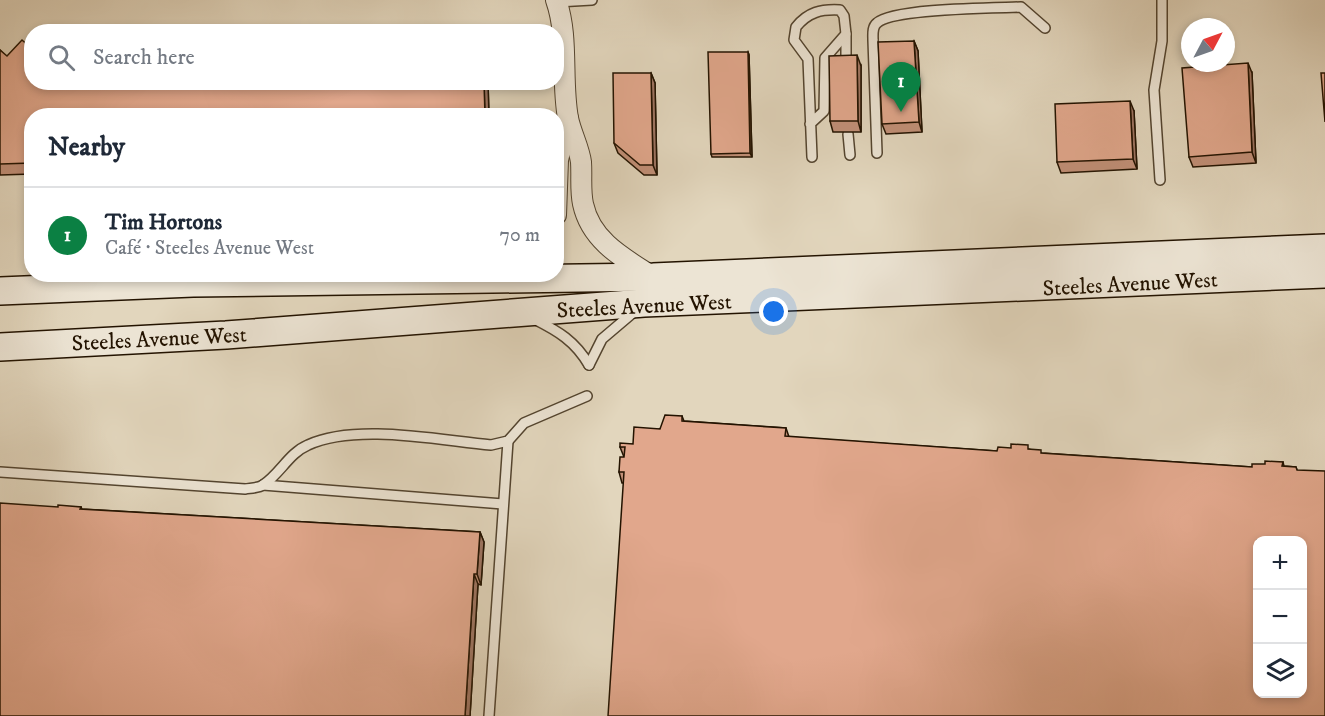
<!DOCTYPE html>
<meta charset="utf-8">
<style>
body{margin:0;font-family:"IM FELL DW Pica",serif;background:#f2f2f3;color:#1f2937}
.controls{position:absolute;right:18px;bottom:18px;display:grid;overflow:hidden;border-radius:12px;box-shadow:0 3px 9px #0003}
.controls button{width:54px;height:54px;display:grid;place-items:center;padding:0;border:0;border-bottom:2px solid #e0e1e3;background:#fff;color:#1f2937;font:30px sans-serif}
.compass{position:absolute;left:1181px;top:18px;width:54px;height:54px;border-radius:50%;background:#fff;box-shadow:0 3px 9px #0003;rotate:49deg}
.you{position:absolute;left:774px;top:312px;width:21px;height:21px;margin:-15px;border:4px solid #fff;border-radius:50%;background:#1a73e8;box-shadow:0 0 0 9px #1a73e833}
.badge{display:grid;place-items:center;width:39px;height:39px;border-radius:50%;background:#0b8043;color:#fff;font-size:20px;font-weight:700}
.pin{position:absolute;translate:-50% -50px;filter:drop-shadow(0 2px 3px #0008)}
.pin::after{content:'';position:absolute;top:32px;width:21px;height:18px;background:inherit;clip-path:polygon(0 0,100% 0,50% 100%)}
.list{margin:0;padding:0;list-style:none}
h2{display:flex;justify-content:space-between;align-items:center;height:78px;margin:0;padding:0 24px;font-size:26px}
h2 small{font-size:20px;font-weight:400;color:#747a83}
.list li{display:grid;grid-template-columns:39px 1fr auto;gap:18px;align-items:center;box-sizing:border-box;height:96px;padding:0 24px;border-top:2px solid #e0e1e3}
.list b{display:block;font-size:22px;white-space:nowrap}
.list p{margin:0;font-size:20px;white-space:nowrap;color:#747a83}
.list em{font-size:20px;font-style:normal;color:#747a83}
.icon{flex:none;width:33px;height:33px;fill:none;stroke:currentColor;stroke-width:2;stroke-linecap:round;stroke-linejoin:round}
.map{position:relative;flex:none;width:1325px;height:716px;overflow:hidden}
.search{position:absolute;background:#fff;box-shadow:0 3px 9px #0003;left:24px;top:24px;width:540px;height:66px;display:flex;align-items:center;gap:15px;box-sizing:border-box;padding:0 21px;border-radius:24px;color:#747a83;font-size:22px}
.panel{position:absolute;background:#fff;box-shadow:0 3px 9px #0003;left:24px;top:108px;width:540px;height:174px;border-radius:24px}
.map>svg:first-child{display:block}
</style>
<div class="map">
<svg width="1325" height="716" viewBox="0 0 1325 716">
<rect width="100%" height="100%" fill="#e2d6bd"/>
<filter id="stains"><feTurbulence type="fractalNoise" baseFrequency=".00333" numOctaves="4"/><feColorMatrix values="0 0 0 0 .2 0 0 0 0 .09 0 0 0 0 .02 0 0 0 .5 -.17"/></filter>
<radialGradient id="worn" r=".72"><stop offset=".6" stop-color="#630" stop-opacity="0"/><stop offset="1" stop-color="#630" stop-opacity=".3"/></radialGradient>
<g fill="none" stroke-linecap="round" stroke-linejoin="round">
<defs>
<g id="service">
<path d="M557,2L592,0"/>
<path d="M846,34V59"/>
<path d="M810,124L824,111L825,58L846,34L844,16L840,10C821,9 808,12 796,27L794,40L808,59L812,157"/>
<path d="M848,134L850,155"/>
<path d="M877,153L873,40C873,34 872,27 877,23C892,8 996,8 1021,7L1045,28"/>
<path d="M1160,180L1154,90L1162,41V0"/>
<path d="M534,319C558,331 575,341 589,365"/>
<path d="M589,365L602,339L635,311"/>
<path d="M0,472L245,489C251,488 259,488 263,485C280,474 289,453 308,445C356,423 437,440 491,445L508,441L524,423L587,396"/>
<path d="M263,485L503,504"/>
<path d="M489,716L508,441"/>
</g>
<g id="minor">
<path d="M556,0C569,37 561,80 568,118C571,133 579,147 581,162C582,176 580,190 583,204C591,241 623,258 653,277"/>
<path d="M556,215L558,160L568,118"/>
</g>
<g id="secondary">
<path d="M0,291L193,283L653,277L1325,248"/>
<path d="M0,347L226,335L644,303L1325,274"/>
</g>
</defs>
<use href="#service" stroke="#53442f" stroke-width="12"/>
<use href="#minor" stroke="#53442f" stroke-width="22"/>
<use href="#secondary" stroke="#231300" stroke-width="30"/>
<use href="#service" stroke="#ece4d4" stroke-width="9"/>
<use href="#minor" stroke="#ece4d4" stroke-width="20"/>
<use href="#secondary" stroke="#ece4d4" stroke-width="27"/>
</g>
<g fill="#c29078" stroke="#231300" stroke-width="1.5">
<path d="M914,41L918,51L922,132L886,134L882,124Z"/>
<path d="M0,50L32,82H488L489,116H32V174L0,175Z"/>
<path d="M748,52L749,55L752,157H712L711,154Z"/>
<path d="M861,66V132H833L830,121Z"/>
<path d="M651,73L655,83L657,175H644L618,153L614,143Z"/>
<path d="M1252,73L1256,163L1193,167L1189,157Z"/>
<path d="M1134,111L1137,169L1061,173L1057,162Z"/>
<path d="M682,416L684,421L786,428L789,437L997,451L1029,449L1042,453L1252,467L1283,462L1284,466L1296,467L1297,470L622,483L619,472L624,457L620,447L633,444Z"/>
<path d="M58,507H81L82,509L480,532L484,542L481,585L478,584L470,716H0Z"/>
</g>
<g fill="#9e7562" stroke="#231300" stroke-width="1.5">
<path d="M914,41L918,51L922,132L919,122Z"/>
<path d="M748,52L749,55L752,157L750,153Z"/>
<path d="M857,55L861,66V132L858,121Z"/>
<path d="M1248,63L1252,73L1256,163L1252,152Z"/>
<path d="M651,73L655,83L657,175L653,165Z"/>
<path d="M484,82H488L489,116H485Z"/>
<path d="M1130,101L1134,111L1137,169L1133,159Z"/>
<path d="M480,532L484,542L481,585L477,574Z"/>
<path d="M474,574L478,584L470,716H465Z"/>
</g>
<g fill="#e1a78c" stroke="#231300" stroke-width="1.5" fill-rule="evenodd">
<path d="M285,29V32H266L268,30Z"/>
<path d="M22,40L32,49V82H484L485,116H32V163L0,164V50L7,56Z"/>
<path d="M914,41L919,122L882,124L878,42Z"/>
<path d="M708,52H748L750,153L711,154Z"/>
<path d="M857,55L858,121H830L829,56Z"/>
<path d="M1248,63L1252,152L1189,157L1182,68Z"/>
<path d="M613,73H651L653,165H640L614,143Z"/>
<path d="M1321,73H1325V122Z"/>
<path d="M1130,101L1133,159L1057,162L1055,104Z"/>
<path d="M665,415L682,416V421L786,428L785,436L997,451L998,447L1011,448V444L1028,445V449L1041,450V453L1252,467V464H1265V461L1283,462L1282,466L1296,467L1297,470L1325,471V716H608L624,472H619L620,457H624L625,447H620V443L633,444L634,427L660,429ZM1257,540H1302V693H1257Z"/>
<path d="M0,503L58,507V505L81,507L80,509L480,532L477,574H474L465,716H0Z"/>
</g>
<g text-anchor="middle" stroke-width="6" stroke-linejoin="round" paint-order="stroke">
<g font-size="22" fill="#231300" stroke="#ece4d4">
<text transform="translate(1130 283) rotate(-3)" y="8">Steeles Avenue West</text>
<text transform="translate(644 305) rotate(-3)" y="8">Steeles Avenue West</text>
<text transform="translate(159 338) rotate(-3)" y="8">Steeles Avenue West</text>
</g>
</g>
<rect width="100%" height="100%" filter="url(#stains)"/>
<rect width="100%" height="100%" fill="url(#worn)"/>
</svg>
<div class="controls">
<button>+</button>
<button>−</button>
<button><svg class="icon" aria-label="layers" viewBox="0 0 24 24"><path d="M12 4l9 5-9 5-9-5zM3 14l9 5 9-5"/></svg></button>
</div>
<svg class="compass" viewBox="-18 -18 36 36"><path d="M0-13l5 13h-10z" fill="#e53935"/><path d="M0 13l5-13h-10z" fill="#747a83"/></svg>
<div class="you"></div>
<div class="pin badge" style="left:901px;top:112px">1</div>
<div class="search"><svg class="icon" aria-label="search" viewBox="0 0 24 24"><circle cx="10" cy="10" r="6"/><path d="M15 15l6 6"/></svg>Search here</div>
<section class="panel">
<h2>Nearby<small></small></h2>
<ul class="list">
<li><span class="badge">1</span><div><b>Tim Hortons</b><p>Café · Steeles Avenue West</p></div><em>70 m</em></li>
</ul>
</section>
</div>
